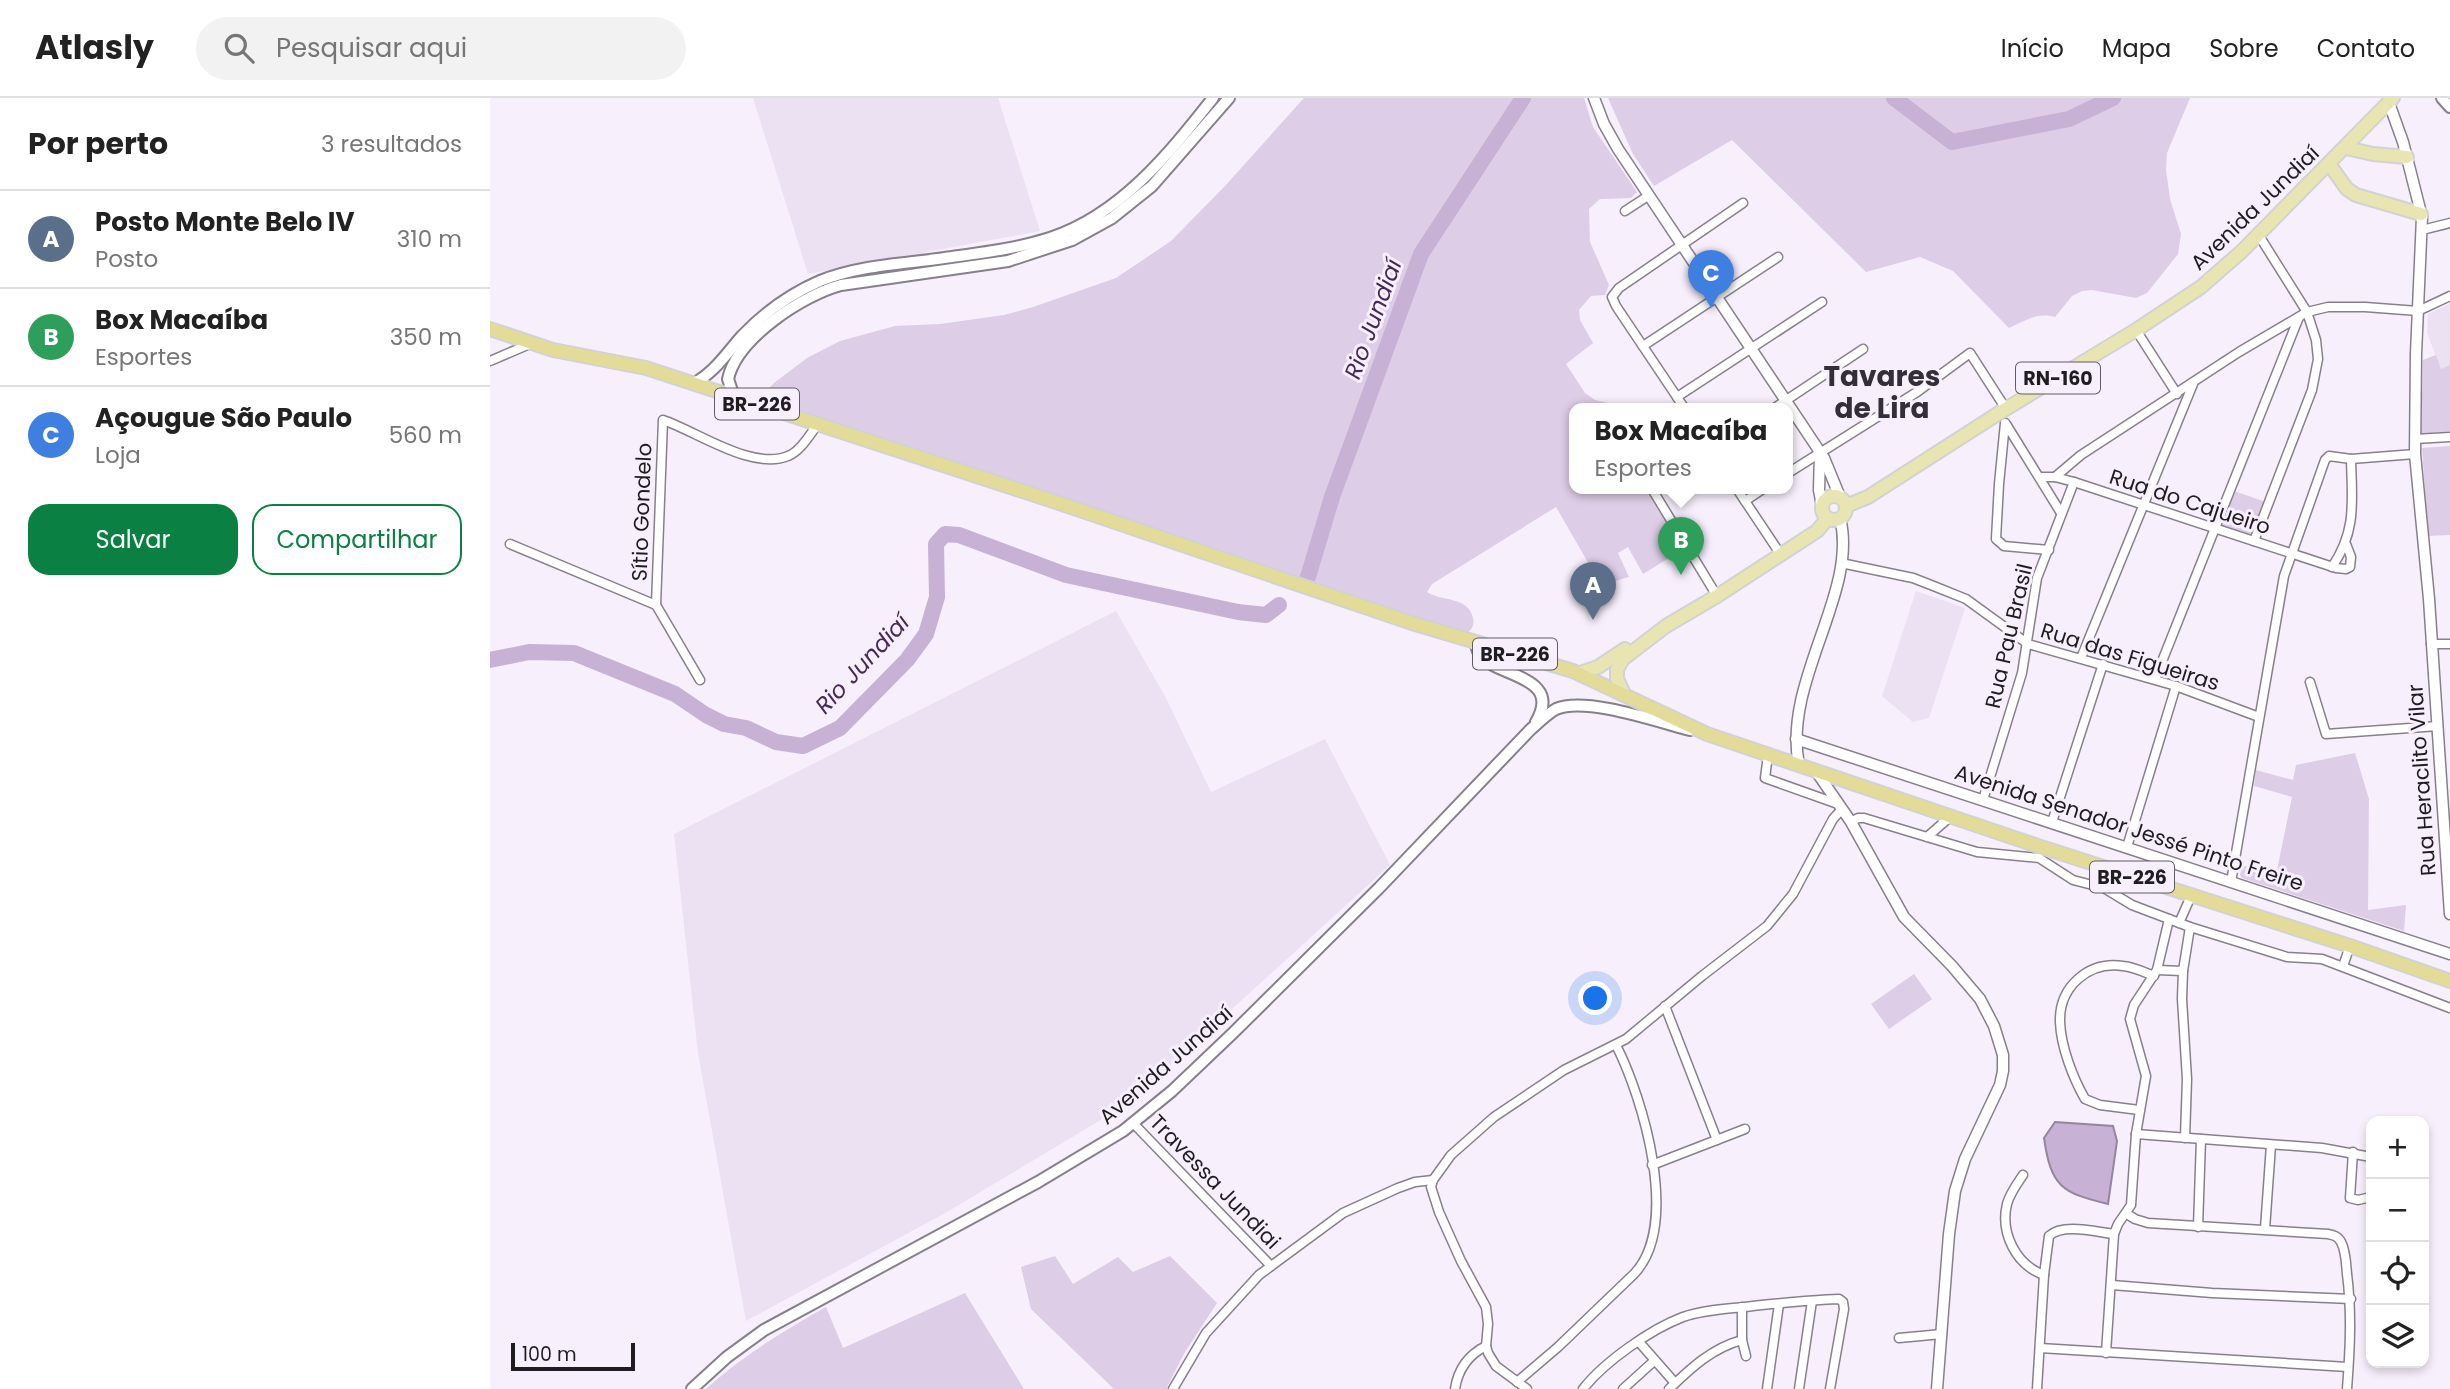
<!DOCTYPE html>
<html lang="pt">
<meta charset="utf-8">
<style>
body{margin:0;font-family:Poppins,sans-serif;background:#f2f2f2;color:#222}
.controls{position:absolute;right:21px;bottom:21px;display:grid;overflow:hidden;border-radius:14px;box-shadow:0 4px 10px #0003}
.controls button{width:63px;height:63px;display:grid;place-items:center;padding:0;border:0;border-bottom:2px solid #e0e0e0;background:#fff;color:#222;font:35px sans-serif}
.scale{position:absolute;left:21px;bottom:18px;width:124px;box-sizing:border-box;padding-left:7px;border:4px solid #201d22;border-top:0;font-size:19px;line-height:24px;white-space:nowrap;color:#201d22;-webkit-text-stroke:5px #f7effc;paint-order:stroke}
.you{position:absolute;left:1106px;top:901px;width:24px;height:24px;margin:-18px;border:5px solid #fff;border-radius:50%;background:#1a73e8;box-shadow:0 0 0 10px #1a73e833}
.badge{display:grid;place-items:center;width:46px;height:46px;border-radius:50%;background:#0b8043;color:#fff;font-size:23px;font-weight:700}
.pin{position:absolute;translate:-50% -58px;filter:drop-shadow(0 2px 4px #0008)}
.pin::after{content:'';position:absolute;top:37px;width:24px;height:21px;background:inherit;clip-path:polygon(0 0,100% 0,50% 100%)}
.popup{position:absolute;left:1079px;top:305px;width:224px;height:91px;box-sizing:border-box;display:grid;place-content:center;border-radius:14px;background:#fff;filter:drop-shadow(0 2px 5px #0005);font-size:23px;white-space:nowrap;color:#767676}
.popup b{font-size:26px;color:#222}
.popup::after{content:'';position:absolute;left:50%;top:100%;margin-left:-14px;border:14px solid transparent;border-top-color:#fff}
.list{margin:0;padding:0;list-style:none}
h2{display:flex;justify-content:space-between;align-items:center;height:91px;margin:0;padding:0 28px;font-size:30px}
h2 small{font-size:23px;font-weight:400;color:#767676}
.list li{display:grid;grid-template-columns:46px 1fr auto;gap:21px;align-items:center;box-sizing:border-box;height:98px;padding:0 28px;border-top:2px solid #e0e0e0}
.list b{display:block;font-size:26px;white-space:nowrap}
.list p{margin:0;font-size:23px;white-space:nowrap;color:#767676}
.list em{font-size:23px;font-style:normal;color:#767676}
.actions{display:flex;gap:14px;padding:21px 28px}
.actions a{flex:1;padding:16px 0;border:2px solid #0b8043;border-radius:21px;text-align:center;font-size:24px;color:#0b8043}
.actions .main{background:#0b8043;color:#fff}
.icon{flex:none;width:38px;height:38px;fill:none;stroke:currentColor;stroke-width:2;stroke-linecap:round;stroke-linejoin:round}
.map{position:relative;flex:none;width:1960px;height:1291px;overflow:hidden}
header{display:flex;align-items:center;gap:42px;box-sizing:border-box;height:98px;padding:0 35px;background:#fff;border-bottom:2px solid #e0e0e0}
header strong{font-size:33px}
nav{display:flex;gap:38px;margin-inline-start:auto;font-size:24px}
.search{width:490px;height:63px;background:#f2f2f2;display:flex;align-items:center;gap:18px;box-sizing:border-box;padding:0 24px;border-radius:38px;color:#767676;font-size:26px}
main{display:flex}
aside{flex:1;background:#fff}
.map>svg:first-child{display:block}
</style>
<header>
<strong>Atlasly</strong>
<div class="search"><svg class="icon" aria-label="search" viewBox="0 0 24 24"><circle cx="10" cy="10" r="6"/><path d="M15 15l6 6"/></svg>Pesquisar aqui</div>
<nav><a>Início</a><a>Mapa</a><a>Sobre</a><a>Contato</a></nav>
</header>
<main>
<aside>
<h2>Por perto<small>3 resultados</small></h2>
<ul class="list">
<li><span class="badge" style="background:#5c6f8a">A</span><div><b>Posto Monte Belo IV</b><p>Posto</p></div><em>310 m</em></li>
<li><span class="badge" style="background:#2e9e5b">B</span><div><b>Box Macaíba</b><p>Esportes</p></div><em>350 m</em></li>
<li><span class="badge" style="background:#3f7fe0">C</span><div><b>Açougue São Paulo</b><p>Loja</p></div><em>560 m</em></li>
</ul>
<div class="actions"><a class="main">Salvar</a><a>Compartilhar</a></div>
</aside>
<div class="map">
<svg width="1960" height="1291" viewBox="0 0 1960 1291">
<rect width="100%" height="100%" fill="#f7effc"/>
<g fill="#ece0f3">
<path d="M263,0H508L550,133L318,176Z"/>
<path d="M1960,206V267L1951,271L1937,235L1938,216Z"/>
<path d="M1426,493L1475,510L1439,620L1423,624L1392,598Z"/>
<path d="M626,513L676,600L721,694L835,641L900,767L639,1005L457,1114L256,1223L208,955L184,736Z"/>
</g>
<g fill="#ddcde6">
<path d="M814,0H1094L1103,29L1147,94L1141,100L1110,101L1099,111L1100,144L1119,187L1115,197L1101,198L1089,212L1090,222L1103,245L1076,266L1095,295L1105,302L1123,306V311H1084V391H1159L1195,450L1153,476L1138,449L1128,455L1139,479L1111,487L1066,409L942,486L937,494C952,504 978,498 983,520C985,529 980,533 974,538L729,463L270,312L277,292L284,285L317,260L350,243L405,228L450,226L514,217L543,209L626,180L681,143L735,88Z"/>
<path d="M1118,0H1700L1677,55L1676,72L1680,101L1691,136L1688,156L1657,195L1646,200L1602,192L1592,193L1582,198L1565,219C1546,214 1536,223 1519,230L1463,173L1430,159L1376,174L1242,42L1164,88L1143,56Z"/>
<path d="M1946,257L1951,271L1960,267V333L1931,336L1933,262Z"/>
<path d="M1960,348V437L1938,438L1932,350Z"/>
<path d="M1744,393L1776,404L1761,440L1730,429Z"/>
<path d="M1865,655L1879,701L1878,812L1916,807L1914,833L1752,780L1750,777L1752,767L1786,777L1802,699L1764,688L1766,672L1803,682L1806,667Z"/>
<path d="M1424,876L1442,901L1399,931L1381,906Z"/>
<path d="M565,1158L583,1186L628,1159L643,1174L680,1158L727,1205L695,1254L676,1291H624L541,1211L531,1169Z"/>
<path d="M475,1195L534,1291H216C252,1258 294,1233 336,1209L353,1250Z"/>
</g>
<path fill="#c7b1d4" stroke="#95859f" stroke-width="2" d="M1565,1024L1623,1028L1627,1043L1618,1106C1572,1095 1561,1089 1554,1040Z"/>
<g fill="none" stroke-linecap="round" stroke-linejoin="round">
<g stroke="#c7b1d4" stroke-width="16">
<path d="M1404,0L1462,44L1579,21L1623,0"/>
<path d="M818,479L842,399L931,156L1033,0"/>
<path d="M0,562L39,554L84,555L185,596L216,617L234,626L256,630L286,644L313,648L350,630L417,562L436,536L447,499L446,446L455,436L469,437L576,477L748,514L776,517L789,507"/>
</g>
<defs>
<g id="minor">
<path d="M1135,113L1158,98"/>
<path d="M1932,132L1960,125"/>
<path d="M1646,232L1687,296"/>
<path d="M1153,248L1288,159"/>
<path d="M0,263L42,245"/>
<path d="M1187,299L1332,204"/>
<path d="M1195,311L1126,208L1122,199L1129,190L1253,105"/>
<path d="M1283,311L1373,251"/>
<path d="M1515,325L1509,386L1506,441L1514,448L1559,452"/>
<path d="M1516,326L1571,415"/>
<path d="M1925,341L1960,339"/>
<path d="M1298,375L1427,294L1480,255L1516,311"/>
<path d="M1550,379H1565L1584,384L1846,470L1856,471L1860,469L1861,459L1856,446"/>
<path d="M1565,379L1591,357L1749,254L1817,214L1838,209H1875L1928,213L1960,198"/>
<path d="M1162,391L1227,498"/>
<path d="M1247,391L1291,457"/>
<path d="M1255,403L1273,391"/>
<path d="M1764,443L1822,292L1828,261L1826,242L1817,214L1768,136"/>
<path d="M20,446L166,507L210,582"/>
<path d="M1351,465L1423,480L1441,487L1476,501L1538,546L1686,588L1769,619"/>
<path d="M1842,469C1867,433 1862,402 1861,361"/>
<path d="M166,507L173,322C206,333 262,373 298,358C311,353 320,336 328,326"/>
<path d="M1941,546H1960"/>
<path d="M1591,560L1703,286"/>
<path d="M1665,581L1809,219"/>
<path d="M1820,584L1836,636L1948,628"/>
<path d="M1278,657L1275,680L1348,706"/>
<path d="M1493,702L1532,575L1547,480L1584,384"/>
<path d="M1361,724L1368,720H1374L1487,754L1549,760L1583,782L1614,790L1642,807L1700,829L1797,859L1832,861L1960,910"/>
<path d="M1562,724L1613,566"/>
<path d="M1437,739L1460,719"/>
<path d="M1637,749L1686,588"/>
<path d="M1741,784L1794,478L1835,362L1839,358L1861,361L1925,356"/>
<path d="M1689,825L1701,798"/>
<path d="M1853,868L1860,848"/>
<path d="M1667,872L1693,873"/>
<path d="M1175,908L1227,1042"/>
<path d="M1649,1012L1610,1007L1595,1001C1583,980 1571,949 1570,924C1569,889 1598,863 1633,868C1644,869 1654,874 1664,878"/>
<path d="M643,1025L781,1168"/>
<path d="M1646,1036L1832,1050L1881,1059"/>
<path d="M1695,1040L1697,981L1692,901L1693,873L1700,829"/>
<path d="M1863,1054L1860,1100L1868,1102L1881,1099"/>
<path d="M1162,1067L1255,1031"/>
<path d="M1533,1077C1527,1086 1520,1095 1517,1106C1510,1135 1526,1167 1554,1177"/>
<path d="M1637,1116L1645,1121L1658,1125L1838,1136C1843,1137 1848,1138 1851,1144C1856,1153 1856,1166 1857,1176C1862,1215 1860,1252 1857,1291"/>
<path d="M1708,1129L1711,1041"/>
<path d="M1775,1131L1781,1047"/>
<path d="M1622,1187L1722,1195L1861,1201"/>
<path d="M1252,1209V1242L1256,1258"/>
<path d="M1409,1240L1452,1236"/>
<path d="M1149,1244L1185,1285"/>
<path d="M1550,1250L1858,1269"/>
<path d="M1616,1255L1624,1136L1628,1126L1641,1107L1646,1036L1656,978L1640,921L1644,907L1667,872L1679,821"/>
<path d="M1027,1284L1068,1249L1144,1176C1191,1127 1153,1000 1126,947"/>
<path d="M683,1291L716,1235L769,1177L853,1115L908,1090L925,1084L943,1082"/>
<path d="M965,1291C968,1271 978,1257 996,1248"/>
<path d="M1037,1291L1006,1268L998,1255L996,1248L998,1226L996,1209L971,1163L949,1114L941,1089L943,1082L961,1057L1004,1019L1074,972L1136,941L1212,878L1277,828L1303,796L1343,721L1352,711"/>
<path d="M1093,1291C1114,1264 1161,1231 1193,1219C1216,1211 1240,1211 1263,1208C1292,1205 1320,1202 1349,1201L1353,1204L1354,1211L1340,1291"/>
<path d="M1133,1291L1164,1263"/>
<path d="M1179,1291C1201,1270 1222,1250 1252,1242"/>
<path d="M1277,1291L1289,1206"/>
<path d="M1309,1291L1322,1203"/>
<path d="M1547,1291L1554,1177L1559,1138C1573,1125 1606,1134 1624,1136"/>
</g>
<g id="tertiary">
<path d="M1104,0L1114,26L1128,51L1334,360L1350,399"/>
<path d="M1899,5L1913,44L1932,119L1926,256L1925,356L1939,501L1960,816"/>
<path d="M1330,355L1329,392L1332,408"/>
<path d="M1306,641L1960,856"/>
<path d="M1309,667C1292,583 1369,495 1350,420"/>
<path d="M1326,673L1361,724L1414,819L1462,868L1490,901L1504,928L1513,957V973L1510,987L1475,1061L1465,1093L1459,1136L1447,1291"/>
</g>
<g id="secondary">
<path d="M1952,0L1960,9"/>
<path d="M203,286C225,274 236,256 252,238C274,215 300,196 330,183C369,167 414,166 455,160C490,155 526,151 560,140C630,117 679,56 723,0"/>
<path d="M244,299L238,281C247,240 313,197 351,187L518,163L582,142L622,120L662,88L739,0"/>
<path d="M985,544C987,551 989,559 996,563C1018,579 1071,582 1046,624"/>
<path d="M202,1291L237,1259L274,1232L548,1084L633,1033L682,993L743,935L889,790L1040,632C1048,625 1057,616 1066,611C1095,598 1169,624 1200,632"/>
</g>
<g id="primary">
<path d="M1856,50L1883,56L1917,59"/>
<path d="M1839,66L1857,91L1866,97L1931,116"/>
<circle cx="1344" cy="410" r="12"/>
<path d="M1356,408L1378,399L1509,315L1646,232L1711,189L1751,154L1903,0"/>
<path d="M1090,575L1108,569L1135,551"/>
<path d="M1134,596L1127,581V571L1133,561L1176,528L1227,498L1327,433L1338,420"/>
</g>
<path id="trunk" d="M0,231L63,252L156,270L563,403L922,525L1083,573L1217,636L1548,748L1860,848L1960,883"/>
</defs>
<use href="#minor" stroke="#87808b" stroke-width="11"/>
<use href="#tertiary" stroke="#87808b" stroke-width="13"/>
<use href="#secondary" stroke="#87808b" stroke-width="14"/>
<use href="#primary" stroke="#d2d2d3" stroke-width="16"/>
<use href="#trunk" stroke="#d2d2d3" stroke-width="16"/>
<use href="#minor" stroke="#fff" stroke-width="8"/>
<use href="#tertiary" stroke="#fff" stroke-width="10"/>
<use href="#secondary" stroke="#fff" stroke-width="10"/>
<use href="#primary" stroke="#e9e5b2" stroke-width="12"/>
<use href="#trunk" stroke="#e2dc98" stroke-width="12"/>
</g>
<g text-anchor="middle" stroke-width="6" stroke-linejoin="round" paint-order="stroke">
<g fill="#f7effc" stroke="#605c63" stroke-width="2">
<rect x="1526" y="264.5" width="84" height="31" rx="5"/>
<rect x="225" y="290.5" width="84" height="31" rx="5"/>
<rect x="983" y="540.5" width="84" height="31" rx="5"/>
<rect x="1600" y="763.5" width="84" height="31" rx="5"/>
</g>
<g font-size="19" font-weight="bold" fill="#201d22">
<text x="1568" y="287">RN-160</text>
<text x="267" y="313">BR-226</text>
<text x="1025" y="563">BR-226</text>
<text x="1642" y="786">BR-226</text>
</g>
<g font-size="21" fill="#201d22" stroke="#f7effc">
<text transform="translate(1765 110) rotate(-44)" y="7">Avenida Jundiaí</text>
<text transform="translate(1700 404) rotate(18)" y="7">Rua do Cajueiro</text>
<text transform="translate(152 414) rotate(-88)" y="7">Sítio Gondelo</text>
<text transform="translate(1519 538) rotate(-77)" y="7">Rua Pau Brasil</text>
<text transform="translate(1640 559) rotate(17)" y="7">Rua das Figueiras</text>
<text transform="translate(1932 682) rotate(-94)" y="7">Rua Heraclito Vilar</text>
<text transform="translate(1639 730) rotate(18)" y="7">Avenida Senador Jessé Pinto Freire</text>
<text transform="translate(676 967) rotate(-41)" y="7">Avenida Jundiaí</text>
<text transform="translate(725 1084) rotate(46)" y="7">Travessa Jundiai</text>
</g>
<g font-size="23" font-style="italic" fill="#462956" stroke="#f7effc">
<text transform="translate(883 221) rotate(-70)" y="8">Rio Jundiaí</text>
<text transform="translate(372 566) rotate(-47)" y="8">Rio Jundiaí</text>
</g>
<g font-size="28" font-weight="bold" fill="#342e38" stroke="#f7effc">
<text x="1392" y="288">Tavares<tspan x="1392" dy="32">de Lira</tspan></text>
</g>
</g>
</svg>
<div class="controls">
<button>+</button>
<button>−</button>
<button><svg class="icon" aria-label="locate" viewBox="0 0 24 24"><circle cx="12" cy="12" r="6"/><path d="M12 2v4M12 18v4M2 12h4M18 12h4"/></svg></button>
<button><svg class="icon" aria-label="layers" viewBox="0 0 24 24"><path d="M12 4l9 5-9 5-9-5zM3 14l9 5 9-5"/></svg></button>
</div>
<div class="scale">100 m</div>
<div class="you"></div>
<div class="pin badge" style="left:1103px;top:522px;background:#5c6f8a">A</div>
<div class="pin badge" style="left:1191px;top:477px;background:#2e9e5b">B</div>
<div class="popup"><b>Box Macaíba</b>Esportes</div>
<div class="pin badge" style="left:1221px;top:210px;background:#3f7fe0">C</div>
</div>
</main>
